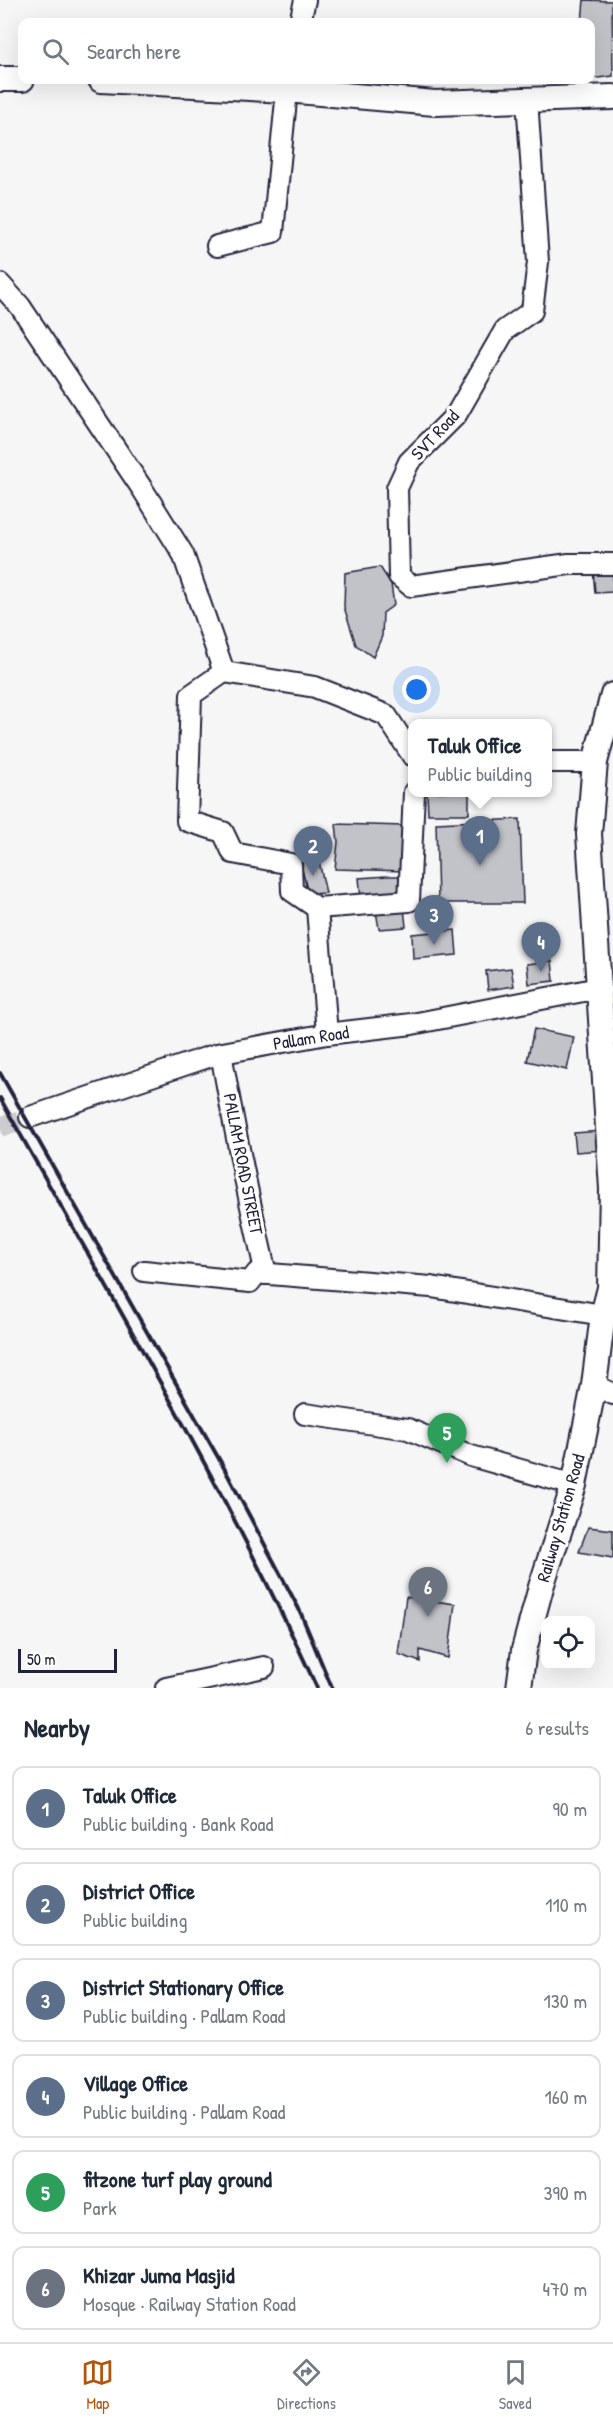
<!DOCTYPE html>
<meta charset="utf-8">
<style>
body{margin:0;font-family:"Patrick Hand",sans-serif;background:#f6f6f7;color:#1f2937}
.controls{position:absolute;right:18px;bottom:18px;display:grid;overflow:hidden;border-radius:12px;box-shadow:0 6px 24px #0002}
.controls button{width:54px;height:54px;display:grid;place-items:center;padding:0;border:0;border-bottom:2px solid #e0e1e3;background:#fff;color:#1f2937;font:30px sans-serif}
.scale{position:absolute;left:18px;bottom:15px;width:99px;box-sizing:border-box;padding-left:6px;border:3px solid #22223b;border-top:0;font-size:16px;line-height:21px;white-space:nowrap;color:#22223b;-webkit-text-stroke:4px #fff;paint-order:stroke}
.you{position:absolute;left:417px;top:690px;width:21px;height:21px;margin:-15px;border:4px solid #fff;border-radius:50%;background:#1a73e8;box-shadow:0 0 0 9px #1a73e833}
.badge{display:grid;place-items:center;width:39px;height:39px;border-radius:50%;background:#b45309;color:#fff;font-size:20px;font-weight:700}
.pin{position:absolute;translate:-50% -50px;filter:drop-shadow(0 2px 3px #0008)}
.pin::after{content:'';position:absolute;top:32px;width:21px;height:18px;background:inherit;clip-path:polygon(0 0,100% 0,50% 100%)}
.popup{position:absolute;left:408px;top:719px;width:144px;height:78px;box-sizing:border-box;display:grid;place-content:center;border-radius:12px;background:#fff;filter:drop-shadow(0 2px 4px #0005);font-size:20px;white-space:nowrap;color:#747a83}
.popup b{font-size:22px;color:#1f2937}
.popup::after{content:'';position:absolute;left:50%;top:100%;margin-left:-12px;border:12px solid transparent;border-top-color:#fff}
.list{margin:0;padding:0;list-style:none}
h2{display:flex;justify-content:space-between;align-items:center;height:78px;margin:0;padding:0 24px;font-size:26px}
h2 small{font-size:20px;font-weight:400;color:#747a83}
.list li{display:grid;grid-template-columns:39px 1fr auto;gap:18px;align-items:center;box-sizing:border-box;height:84px;margin:0 12px 12px;padding:0 12px;border:2px solid #e0e1e3;border-radius:12px}
.list b{display:block;font-size:22px;white-space:nowrap}
.list p{margin:0;font-size:20px;white-space:nowrap;color:#747a83}
.list em{font-size:20px;font-style:normal;color:#747a83}
.icon{flex:none;width:33px;height:33px;fill:none;stroke:currentColor;stroke-width:2;stroke-linecap:round;stroke-linejoin:round}
.map{position:relative;flex:none;width:613px;height:1688px;overflow:hidden}
.search{position:absolute;background:#fff;box-shadow:0 6px 24px #0002;left:18px;right:18px;top:18px;height:66px;display:flex;align-items:center;gap:15px;box-sizing:border-box;padding:0 21px;border-radius:12px;color:#747a83;font-size:22px}
.sheet{height:654px;background:#fff}
nav{display:flex;justify-content:space-around;align-items:center;box-sizing:border-box;height:84px;border-top:2px solid #e0e1e3;background:#fff;font-size:16px;color:#747a83}
nav a{display:grid;justify-items:center;gap:3px}
nav .on{color:#b45309}
.map>svg:first-child{display:block}
</style>
<div class="map">
<svg width="613" height="1688" viewBox="0 0 613 1688">
<rect width="100%" height="100%" fill="#f6f6f7"/>
<filter id="ink" filterUnits="userSpaceOnUse"><feTurbulence type="fractalNoise" baseFrequency=".0167" numOctaves="2"/><feDisplacementMap in="SourceGraphic" scale="12" xChannelSelector="R" yChannelSelector="G"/><feConvolveMatrix kernelMatrix="1 2 1 2 8 2 1 2 1" color-interpolation-filters="sRGB"/></filter>
<g filter="url(#ink)">
<g fill="#c2c2c9" stroke="#22223b" stroke-width="1.5">
<path d="M584,0L612,1L613,76L590,79V22H582Z"/>
<path d="M380,567L391,584L394,605L383,613L382,636L373,657L356,645L344,607L345,573Z"/>
<path d="M593,569H613V592L595,593Z"/>
<path d="M427,792H469V814H428Z"/>
<path d="M520,819L523,903H438L436,823Z"/>
<path d="M336,824L404,826L406,871L335,869L338,842Z"/>
<path d="M318,857L326,893L308,894L300,860Z"/>
<path d="M387,876H404L403,894L361,898L359,878Z"/>
<path d="M404,908L406,927L379,929L376,911Z"/>
<path d="M455,930L457,955L413,959L412,934Z"/>
<path d="M552,961L554,981L529,984L527,964Z"/>
<path d="M511,968L514,986L488,990L486,971Z"/>
<path d="M534,1029L574,1037L567,1070L527,1061Z"/>
<path d="M602,1131L603,1150L576,1152L574,1133Z"/>
<path d="M588,1527L613,1530V1558L579,1552Z"/>
<path d="M406,1597L455,1604L448,1658L420,1650V1662L398,1654Z"/>
</g>
<g fill="none" stroke-linecap="round" stroke-linejoin="round">
<path stroke="#ccccd1" stroke-width="20" stroke-dasharray="20 10" stroke-linecap="butt" d="M0,1127L30,1117"/>
<defs>
<g id="minor">
<path d="M300,22L305,0"/>
<path d="M527,99L538,262L532,311L505,330L456,415L409,462L397,488L399,576L411,586L569,564H613"/>
<path d="M217,246L273,232L288,80"/>
<path d="M0,284L20,306L143,490L183,554L224,672L315,687L386,715L412,755"/>
<path d="M224,672L191,695L187,821L223,832L233,853L291,864L292,891L317,908"/>
<path d="M548,762H595"/>
<path d="M327,1034L317,908L409,901L414,792"/>
<path d="M221,1053C234,1127 249,1201 266,1274"/>
<path d="M30,1117L217,1054L327,1034L412,1024L599,988"/>
<path d="M144,1271L250,1282L257,1273L431,1287L603,1315"/>
<path d="M594,1385L613,1394"/>
<path d="M305,1414L408,1429L471,1456L574,1485"/>
<path d="M166,1688L264,1667"/>
</g>
<g id="major">
<path d="M0,79H22"/>
<path d="M101,80L286,90L435,103L613,97"/>
<path d="M519,1688L524,1650L541,1587L574,1485L594,1385L603,1315L610,1288L612,1189L589,834L595,762L613,695"/>
</g>
</defs>
<use href="#minor" stroke="#22223b" stroke-width="24"/>
<use href="#major" stroke="#22223b" stroke-width="28"/>
<use href="#minor" stroke="#fff" stroke-width="20"/>
<use href="#major" stroke="#fff" stroke-width="24"/>
<g stroke="#22223b" stroke-width="4">
<path d="M0,1073L223,1466L299,1609L332,1688"/>
<path d="M0,1098C109,1293 224,1485 317,1688"/>
</g>
</g>
</g>
<g text-anchor="middle" stroke-width="6" stroke-linejoin="round" paint-order="stroke">
<g font-size="18" fill="#22223b" stroke="#fff">
<text transform="translate(435 435) rotate(-47)" y="6">SVT Road</text>
<text transform="translate(311 1038) rotate(-9)" y="6">Pallam Road</text>
<text transform="translate(243 1164) rotate(79)" y="6">PALLAM ROAD STREET</text>
<text transform="translate(561 1518) rotate(-74)" y="6">Railway Station Road</text>
</g>
</g>
</svg>
<div class="controls">
<button><svg class="icon" aria-label="locate" viewBox="0 0 24 24"><circle cx="12" cy="12" r="6"/><path d="M12 2v4M12 18v4M2 12h4M18 12h4"/></svg></button>
</div>
<div class="scale">50 m</div>
<div class="you"></div>
<div class="pin badge" style="left:480px;top:866px;background:#5c6f8a">1</div>
<div class="popup"><b>Taluk Office</b>Public building</div>
<div class="pin badge" style="left:313px;top:876px;background:#5c6f8a">2</div>
<div class="pin badge" style="left:434px;top:945px;background:#5c6f8a">3</div>
<div class="pin badge" style="left:541px;top:972px;background:#5c6f8a">4</div>
<div class="pin badge" style="left:447px;top:1463px;background:#2e9e5b">5</div>
<div class="pin badge" style="left:428px;top:1617px;background:#6b7280">6</div>
<div class="search"><svg class="icon" aria-label="search" viewBox="0 0 24 24"><circle cx="10" cy="10" r="6"/><path d="M15 15l6 6"/></svg>Search here</div>
</div>
<section class="sheet">
<h2>Nearby<small>6 results</small></h2>
<ul class="list">
<li><span class="badge" style="background:#5c6f8a">1</span><div><b>Taluk Office</b><p>Public building · Bank Road</p></div><em>90 m</em></li>
<li><span class="badge" style="background:#5c6f8a">2</span><div><b>District Office</b><p>Public building</p></div><em>110 m</em></li>
<li><span class="badge" style="background:#5c6f8a">3</span><div><b>District Stationary Office</b><p>Public building · Pallam Road</p></div><em>130 m</em></li>
<li><span class="badge" style="background:#5c6f8a">4</span><div><b>Village Office</b><p>Public building · Pallam Road</p></div><em>160 m</em></li>
<li><span class="badge" style="background:#2e9e5b">5</span><div><b>fitzone turf play ground</b><p>Park</p></div><em>390 m</em></li>
<li><span class="badge" style="background:#6b7280">6</span><div><b>Khizar Juma Masjid</b><p>Mosque · Railway Station Road</p></div><em>470 m</em></li>
</ul>
</section>
<nav>
<a class="on"><svg class="icon" aria-label="map" viewBox="0 0 24 24"><path d="M3 6l6-2 6 2 6-2v14l-6 2-6-2-6 2zM9 4v14M15 6v14"/></svg>Map</a>
<a><svg class="icon" aria-label="directions" viewBox="0 0 24 24"><path d="M12 3l9 9-9 9-9-9zM9 14v-3h6M13 9l2 2-2 2"/></svg>Directions</a>
<a><svg class="icon" aria-label="saved" viewBox="0 0 24 24"><path d="M7 4h10v16l-5-4-5 4z"/></svg>Saved</a>
</nav>
